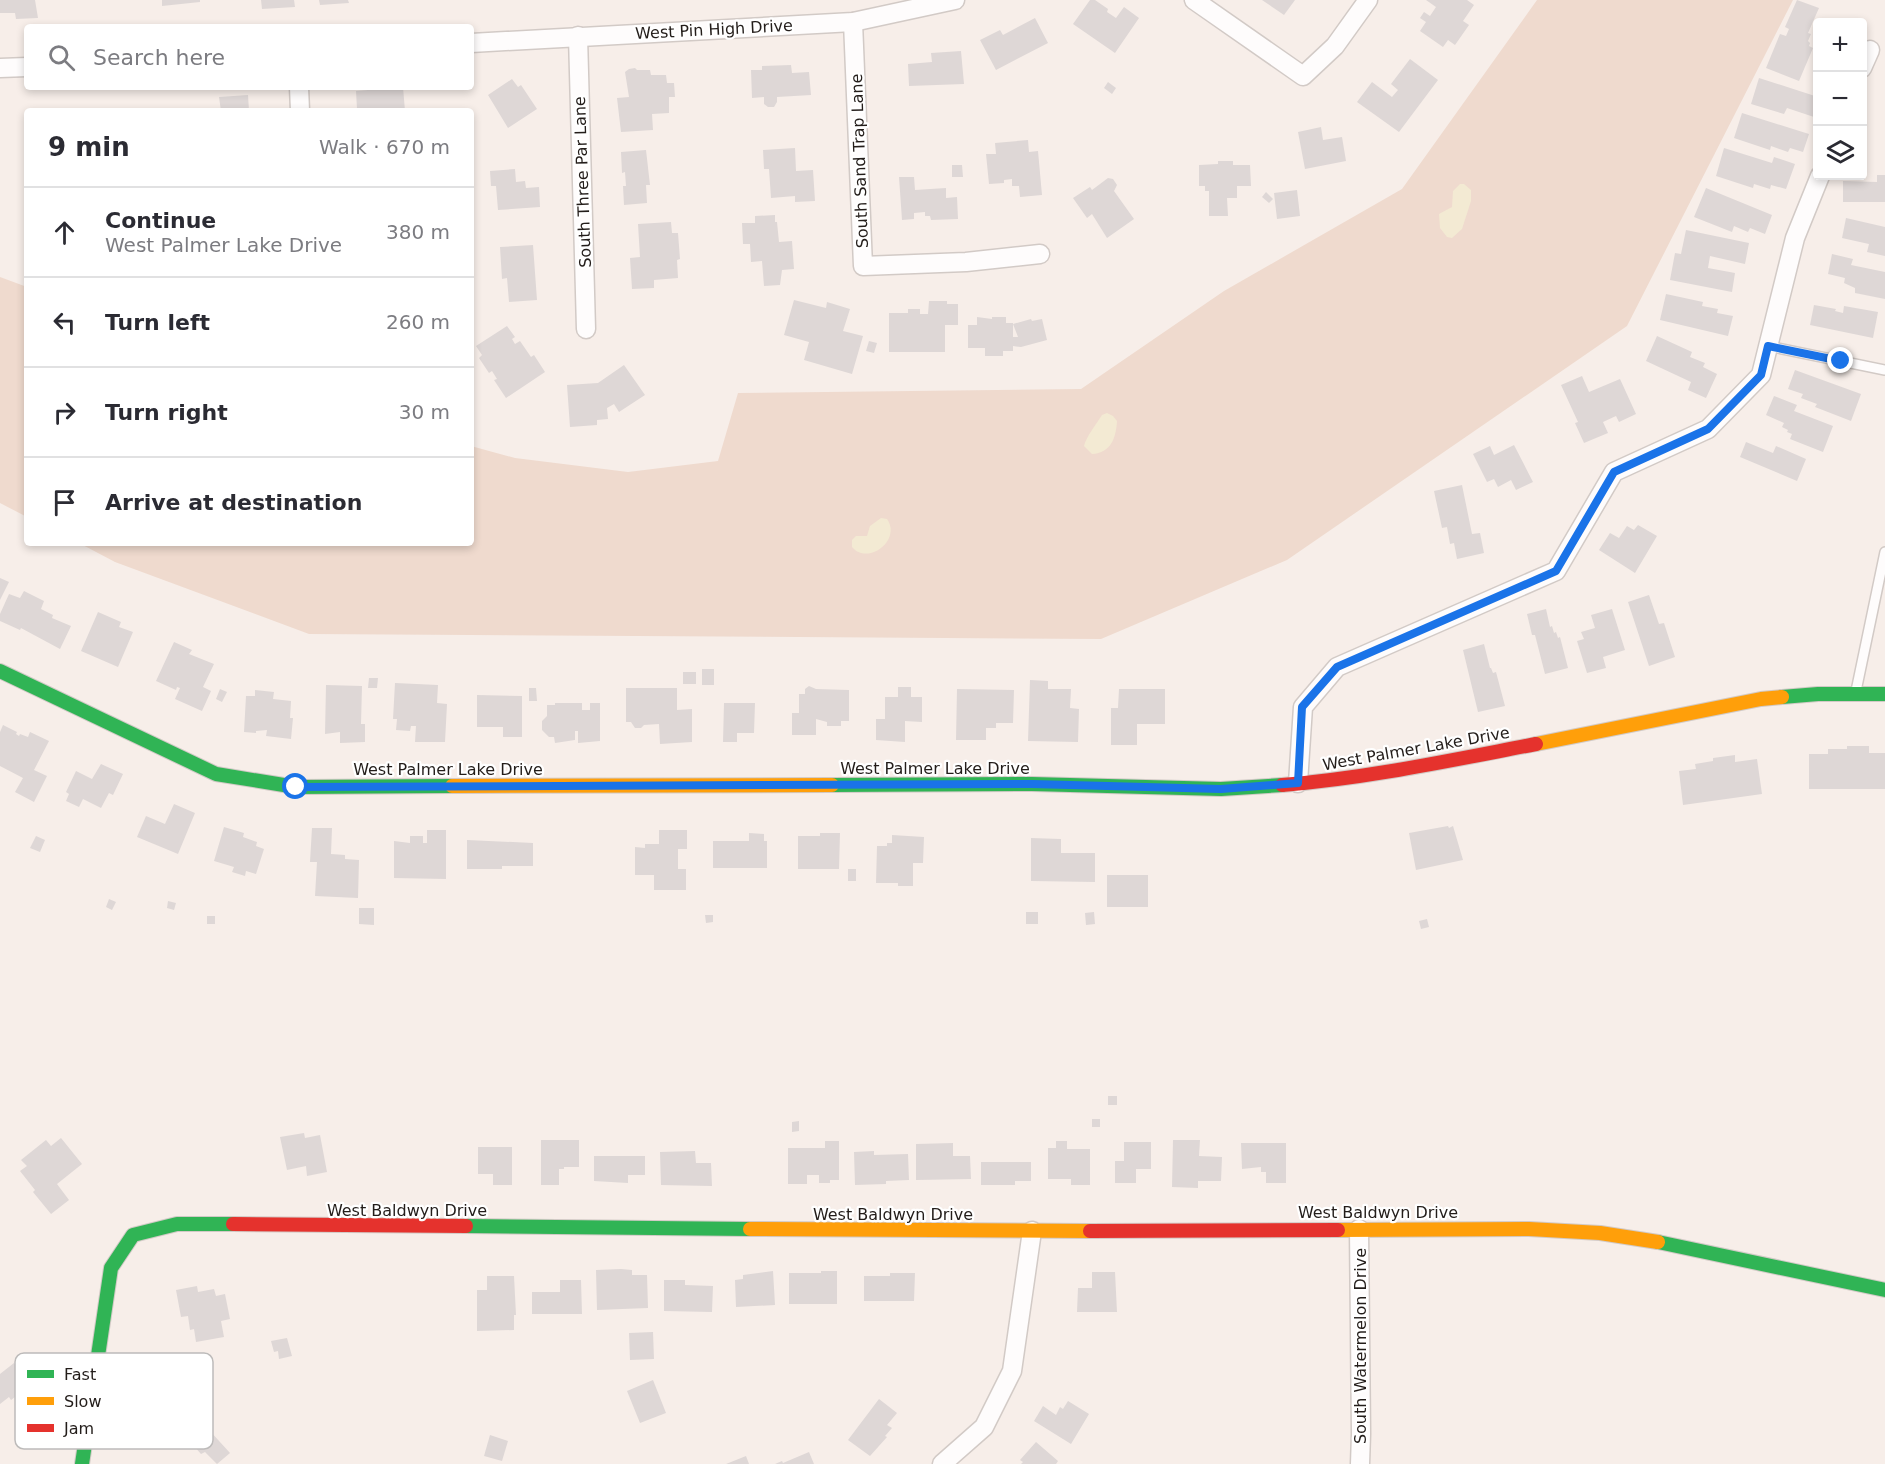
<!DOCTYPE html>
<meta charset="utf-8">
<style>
body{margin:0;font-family:"DejaVu Sans",sans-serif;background:#f7f7f7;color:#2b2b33}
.controls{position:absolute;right:18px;top:18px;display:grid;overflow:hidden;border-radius:6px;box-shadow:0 3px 9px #0003}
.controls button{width:54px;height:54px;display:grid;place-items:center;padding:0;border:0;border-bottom:2px solid #e1e1e2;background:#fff;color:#2b2b33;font:30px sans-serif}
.stop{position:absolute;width:18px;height:18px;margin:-14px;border:4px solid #1a73e8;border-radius:50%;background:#fff}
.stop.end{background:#1a73e8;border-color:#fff;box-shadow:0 2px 6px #0008}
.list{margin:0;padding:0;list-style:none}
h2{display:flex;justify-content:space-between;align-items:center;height:78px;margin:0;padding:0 24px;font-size:26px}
h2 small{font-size:20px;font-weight:400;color:#7c7c81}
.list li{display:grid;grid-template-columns:39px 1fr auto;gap:18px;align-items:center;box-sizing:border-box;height:90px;padding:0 24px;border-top:2px solid #e1e1e2}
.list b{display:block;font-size:22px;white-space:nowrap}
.list p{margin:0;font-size:20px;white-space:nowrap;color:#7c7c81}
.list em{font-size:20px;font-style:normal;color:#7c7c81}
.icon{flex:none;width:33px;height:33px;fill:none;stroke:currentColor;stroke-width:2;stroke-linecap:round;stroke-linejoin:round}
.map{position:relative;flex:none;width:1885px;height:1464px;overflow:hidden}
.search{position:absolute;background:#fff;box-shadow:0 3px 9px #0003;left:24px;top:24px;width:450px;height:66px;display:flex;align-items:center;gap:15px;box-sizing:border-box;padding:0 21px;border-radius:6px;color:#7c7c81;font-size:22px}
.panel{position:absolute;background:#fff;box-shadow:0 3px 9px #0003;left:24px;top:108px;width:450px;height:438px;border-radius:6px}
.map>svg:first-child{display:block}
</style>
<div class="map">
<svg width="1885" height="1464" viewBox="0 0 1885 1464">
<rect width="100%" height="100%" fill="#f7eee9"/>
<g fill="#efdace">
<path d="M1537,0H1793L1627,326L1287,560L1101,639L309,634L115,562L79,543H471V446L515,458L628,472L718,461L738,393L1081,389L1224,291L1402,189Z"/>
<path d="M0,277L27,287V517L0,503Z"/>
</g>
<g fill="#f3ead3">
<path d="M1460,184H1464L1471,190V201L1462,229L1452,238L1447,237L1440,228L1439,214L1452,207L1453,191Z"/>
<path d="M1107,413L1113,416L1117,421C1116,438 1111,453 1092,454L1084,446C1086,437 1097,423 1102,415Z"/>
<path d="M881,518L887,519C902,540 868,566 852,547V540L856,536H867L870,526Z"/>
</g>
<g fill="#ded7d6">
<path d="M0,0H35L38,18L16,19L15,13H0Z"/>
<path d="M162,0H200V2L162,6Z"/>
<path d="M261,0H294L295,7L262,9Z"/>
<path d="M319,0H348L349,3L320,5Z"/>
<path d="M1090,0H1095L1108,9L1107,12L1116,18L1124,7L1139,18L1115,53L1073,24Z"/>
<path d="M1262,0H1295L1284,15Z"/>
<path d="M1426,0H1467L1474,5L1463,21L1469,25L1455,45L1448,40L1443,47L1420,31L1426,22L1420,18L1424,12L1430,16L1436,7Z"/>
<path d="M1797,0L1819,8L1808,33L1811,34L1808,41L1810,43L1809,46L1813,48L1799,81L1766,68L1780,34L1786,36L1789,29L1785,27Z"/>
<path d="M1035,18L1048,43L996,70L980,40L1000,30L1003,35Z"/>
<path d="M961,51L964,84L909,86L908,64L932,62L931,53Z"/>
<path d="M1410,59L1438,80L1399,132L1357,102L1372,82L1392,97L1398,90L1391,84Z"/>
<path d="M791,65L792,73L809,72L811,95L777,97V102L774,107H768L764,104V97L752,98L751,70H762V66Z"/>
<path d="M635,68L637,70H650L651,75H666L667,83H674L675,97H669V113L652,114L653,130L621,132L617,98L629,97L625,72L629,69Z"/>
<path d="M1759,78L1818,97V105L1814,117L1787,108L1784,114L1751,104Z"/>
<path d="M512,79L518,87L521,85L537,109L508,128L488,95Z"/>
<path d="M1108,82L1116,88L1112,94L1104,88Z"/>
<path d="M403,87L405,111H348V109H357L356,91Z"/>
<path d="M248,95L249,111H221L219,97Z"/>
<path d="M1742,113L1809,134L1803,152L1790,148L1788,152L1771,146L1770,150L1734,138Z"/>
<path d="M1321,127L1323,140L1342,137L1346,161L1305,169L1298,132Z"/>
<path d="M1028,140L1029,152L1038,151L1042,195L1020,197L1019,186H1012V179L1004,180V183L989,184L986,154H996L995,143Z"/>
<path d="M795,148L796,171L813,170L815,201L795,202V196L771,198L769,169H764L763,150Z"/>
<path d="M1724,148L1772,163L1774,157L1795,164L1786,189L1771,185L1770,189L1754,184L1753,188L1716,176Z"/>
<path d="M646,150L650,185H646L647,203L624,205L623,186H626L625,172L622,173L621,152Z"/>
<path d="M1218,161H1233V165H1250L1251,186H1237V198H1227L1228,216H1209V191H1205V186H1199V165L1218,164Z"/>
<path d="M952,165H962L963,177H952Z"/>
<path d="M515,169L516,182L525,181L526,188L539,187L540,207L498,210L496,186H491L490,171Z"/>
<path d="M1877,175H1885V202H1843V181L1877,182Z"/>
<path d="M899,177H914L915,190L946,188V198L957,197L958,219L931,220L930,216H925V212L914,213V219L902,220Z"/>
<path d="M1108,178L1113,179L1117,185L1114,191L1134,219L1107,238L1092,214L1087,218L1073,198L1090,187L1092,190Z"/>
<path d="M1706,188L1772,215L1765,234L1750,228L1748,232L1734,226L1732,232L1694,217Z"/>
<path d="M1297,190L1300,216L1277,219L1274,193Z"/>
<path d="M1266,192L1273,199L1269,203L1262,197Z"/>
<path d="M775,215V222H777L779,242L792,241L794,269L782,270L780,285L764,286L762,261L751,262L750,244H743L742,223H755V216Z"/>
<path d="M1846,218L1885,227V256L1867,252L1869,244L1842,238Z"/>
<path d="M671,222L672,233H678L680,259L677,260L678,278L654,280V288L632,289L630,258L640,257L638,224Z"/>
<path d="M1686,230L1749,243L1745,264L1710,256L1708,268L1735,273L1732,292L1670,280L1675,253L1681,254Z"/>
<path d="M533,245L537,300L509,302L507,278L502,279L500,247Z"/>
<path d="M1832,254L1853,259L1851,265L1885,272V299L1855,293V288L1844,283L1845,278L1828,274Z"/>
<path d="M1666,294L1703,302L1702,306L1718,309L1717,313L1733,316L1728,336L1660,320Z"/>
<path d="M794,300L826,308L827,302L850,309L843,331L863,336L852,374L804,360L809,342L784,335Z"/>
<path d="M929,301H947V304H958V325H945V352H889V313H908V309H920V314H928Z"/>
<path d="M1814,305L1836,309L1835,311L1843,313L1844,306L1878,312L1873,338L1810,325Z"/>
<path d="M977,317L992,319V317H1006V323H1013V337H1018L1013,324L1031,319L1032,321L1042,319L1047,340L1021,347L1013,346V351H1003V356H985V348H968V325H977Z"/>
<path d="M507,326L515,337L512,339L515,344L520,341L531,357L534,355L545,372L506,398L494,380L497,379L492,371L489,373L479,358L482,355L476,346Z"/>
<path d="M1657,336L1692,352L1690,357L1705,363L1703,367L1717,374L1706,398L1688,390L1691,382L1646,361Z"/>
<path d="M869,341L877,343L874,353L866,351Z"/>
<path d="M624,365L645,395L619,412L614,404L607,408L608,419L597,420V425L570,427L567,385L598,383Z"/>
<path d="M1795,370L1861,394L1851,421L1815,407L1817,404L1801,398L1803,394L1788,389Z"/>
<path d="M1582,376L1589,392L1620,379L1636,414L1619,422L1616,416L1603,422L1608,433L1584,443L1575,423L1578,422L1561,385Z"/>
<path d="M1774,396L1797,405L1794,411L1833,426L1823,452L1790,439L1792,434L1787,432L1788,430L1782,427L1784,423L1766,415Z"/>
<path d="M1746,442L1773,453L1776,446L1806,459L1797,481L1740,457Z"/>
<path d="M1514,445L1533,482L1516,490L1511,480L1498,487L1494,479L1487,482L1473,454L1490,446L1494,455Z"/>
<path d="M1462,485L1472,534L1480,533L1484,553L1457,559L1454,543L1450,544L1447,527L1442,528L1434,491Z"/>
<path d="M1638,525L1657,536L1635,573L1599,550L1610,533L1619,538L1627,526L1634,530Z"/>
<path d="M0,578L9,582L0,600Z"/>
<path d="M24,591L44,601L41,609L53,615L52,618L71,626L60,649L21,628L20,630L0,621V614L9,594L20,598Z"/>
<path d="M1649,595L1659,624L1664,623L1675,657L1649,666L1628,602Z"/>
<path d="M1546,609L1550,627L1552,626L1554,633L1556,632L1558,638L1560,637L1568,668L1545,674L1535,635H1532L1527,614Z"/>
<path d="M1612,609L1625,650L1603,657L1606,668L1587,673L1577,641L1584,639L1581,632L1595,628L1591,615Z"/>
<path d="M98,612L121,622L119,627L133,632L118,667L81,651Z"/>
<path d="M174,642L192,650L189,654L214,664L203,687L211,691L202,711L175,699L180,688L177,687L176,690L156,681Z"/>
<path d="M1484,644L1490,668H1491L1493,673L1496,672L1505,706L1478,712L1463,650Z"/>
<rect x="702" y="669" width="12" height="16"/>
<rect x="683" y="672" width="13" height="12"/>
<path d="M369,678H378L377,688H368Z"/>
<path d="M1030,680L1048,681V689H1071L1070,708L1079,709L1078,742L1028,741Z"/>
<path d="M395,683L438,685L437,703L447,704L445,742H415L416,726H411L410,731L396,730L397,719H393Z"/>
<path d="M326,685L362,686L361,724H365V742L340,743V732L325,734Z"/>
<path d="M809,686L816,689L849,690V721H841V726H827V722L816,719V735H792V713H799V694H805V689Z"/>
<path d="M898,687H911V697H922V722L905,721V742L876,740V719H885V697H898Z"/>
<path d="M529,688H536L537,701H529Z"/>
<path d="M626,688H677V710L692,709V742L660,744L659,724L644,725L641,728H635L631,722H626Z"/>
<path d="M220,689L227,692L222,702L216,699Z"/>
<path d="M957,689L1014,690L1013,723H996V728H986V740H956Z"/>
<path d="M1119,689H1165V724H1137V745H1111V708H1118Z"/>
<path d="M255,690L274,692L273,699L291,701L290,718H293L291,739L266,736L267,730L256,731V733L244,732L246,696H255Z"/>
<path d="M477,695L522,696V737H503V727H477Z"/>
<path d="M555,703H582V710H590V703H600V741L578,743V731H575V740L555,743L554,737H549L542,730V721L547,716V705H555Z"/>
<path d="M724,703H755L754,733H737V742H723Z"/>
<path d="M3,725L17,732L16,734L19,736L20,734L28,737L30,732L49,741L34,770L47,776L34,802L15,792L23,778L0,766V732Z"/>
<path d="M1847,746H1869V753H1885V789H1809V754H1828V749H1847Z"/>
<path d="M1735,755V762L1757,759L1762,794L1683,805L1679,771L1696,769L1695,764L1713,761V758Z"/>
<path d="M101,764L123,774L113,795L109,793L101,808L83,799L79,807L66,801L69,794L66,792L76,771L92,779Z"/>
<path d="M174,804L195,813L178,854L137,837L146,816L165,824Z"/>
<path d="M1448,826L1449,828L1453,826L1463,860L1416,870L1409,833Z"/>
<path d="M224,827L244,833L243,837L257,842L256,846L264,849L256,874L246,871L245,876L232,872L234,867L214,861Z"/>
<path d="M312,828H332L331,854L345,855V859L359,860L358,898L315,896L317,862H310Z"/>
<path d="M427,830H446V879L394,878V841L410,843V836H423V843H427Z"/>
<path d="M659,830H687V849H678V869H686V890H654V875H635V847L645,848V844H659Z"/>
<path d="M749,833L764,834V841H767V868H713V841H749Z"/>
<path d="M820,833H840L839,869H798V836H820Z"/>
<path d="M892,835L924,837L923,863H913V886H898V883H876L877,846H887V843H892Z"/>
<path d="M36,836L45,840L40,852L30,848Z"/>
<path d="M1031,838L1061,839V853H1095V882L1031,881Z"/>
<path d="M467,840L533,843V866H502V869H467Z"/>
<rect x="848" y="869" width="8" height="12"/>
<rect x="1107" y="875" width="41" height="32"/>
<path d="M109,899L116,902L112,910L106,907Z"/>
<path d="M168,901L176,903L174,910L167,908Z"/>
<path d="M359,908H374V925L359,924Z"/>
<rect x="1026" y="912" width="12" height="12"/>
<path d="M1094,912L1095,924L1086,925L1085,913Z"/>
<path d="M705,915H713V922L706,923Z"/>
<rect x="207" y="916" width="8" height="8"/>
<path d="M1427,919L1429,927L1421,929L1419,921Z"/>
<rect x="1108" y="1096" width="9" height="9"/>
<rect x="1092" y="1119" width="8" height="8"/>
<path d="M799,1121V1131L792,1132V1122Z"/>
<path d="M304,1133L305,1138L320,1135L327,1172L307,1176L306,1166L287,1170L280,1137Z"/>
<path d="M61,1138L82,1164L57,1184L69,1200L51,1214L33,1192L35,1190L20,1171L27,1166L21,1160L46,1140L51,1146Z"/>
<path d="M541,1140H579V1167H564V1169H559V1185H541Z"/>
<path d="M1173,1140H1200L1199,1156L1222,1157L1221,1181H1198V1188L1172,1187Z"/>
<path d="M825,1141H839V1180H830V1183H819V1175H807V1184H788V1148H825Z"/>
<path d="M1056,1141H1067V1149H1090V1185H1071V1179H1048V1148H1056Z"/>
<path d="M1124,1142H1151V1169H1136V1183H1115V1161H1124Z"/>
<path d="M953,1143V1156H970L971,1179L916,1180V1144Z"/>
<path d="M1241,1143H1286V1183H1266V1172H1261V1167L1242,1169Z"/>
<path d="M478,1147H512V1185H493V1174H478Z"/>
<path d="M695,1151L696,1163H711L712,1186L661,1185L660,1152Z"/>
<path d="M874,1151V1155L908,1154L909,1180L886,1181V1184L855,1185L854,1152Z"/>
<path d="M594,1156H645V1175H628V1183L594,1181Z"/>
<path d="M981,1162H1031V1181H1015V1185H981Z"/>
<path d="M621,1269L632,1270V1275H647L648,1308L597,1310L596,1270Z"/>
<path d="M773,1271L775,1305L736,1307L735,1280L743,1279V1275Z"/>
<path d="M821,1271H837V1304H789V1273H821Z"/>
<path d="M1092,1272H1115L1117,1312H1077L1078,1288H1092Z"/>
<path d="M890,1273H915L914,1301H864V1276H890Z"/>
<path d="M487,1276H514L516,1315H514V1330L477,1331V1290H487Z"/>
<path d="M560,1280H581L582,1314H532V1292H560Z"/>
<path d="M664,1280H685V1285L713,1286L712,1312L664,1311Z"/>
<path d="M197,1286L198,1292L214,1289L216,1296L225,1294L230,1319L221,1321L224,1337L196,1342L194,1329L190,1330L188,1316L181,1317L176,1290Z"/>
<path d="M653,1332L654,1359L630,1360L629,1333Z"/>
<path d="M287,1338L292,1356L279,1359L278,1351L274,1352L271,1341Z"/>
<path d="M14,1363L28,1382L20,1388L23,1391L11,1400L9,1397L0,1404V1374Z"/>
<path d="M653,1380L666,1413L640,1423L627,1391Z"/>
<path d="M879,1399L897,1413L887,1425L892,1428L885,1436L887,1437L870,1456L848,1440Z"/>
<path d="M1068,1401L1089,1414L1071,1444L1034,1421L1043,1406L1056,1415L1060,1407L1063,1409Z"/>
<path d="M188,1407L230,1453L217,1464L205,1452L201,1454L172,1421Z"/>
<path d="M490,1435L508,1441L502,1461L484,1456Z"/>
<path d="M1036,1442L1058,1461L1056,1464H1021L1023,1462L1020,1460Z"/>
<path d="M809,1452L814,1464H775L782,1461L783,1463Z"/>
<path d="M746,1456L749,1464H726Z"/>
</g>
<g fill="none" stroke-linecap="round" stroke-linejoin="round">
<defs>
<g id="lane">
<path d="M1768,346L1885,370"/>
<path d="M1856,691L1885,552"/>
</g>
<g id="street">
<path d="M1194,0L1303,76L1335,46L1368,0"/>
<path d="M853,22L863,266L966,262L1040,254"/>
<path d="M578,36L586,329"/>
<path d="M471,43L853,22L955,0"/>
<path d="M0,68L27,67"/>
<path d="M1862,68L1870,50"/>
<path d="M299,87L300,111"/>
<path d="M1298,783L1303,707L1337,667L1556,571L1614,472L1708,429L1761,375L1795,238L1820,176"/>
<path d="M1359,1229L1361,1434L1360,1464"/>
<path d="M942,1464L984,1427L1012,1371L1032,1231"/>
</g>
<g id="fast">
<path d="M0,671L216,774L296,787L452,786"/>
<path d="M1782,697L1818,694H1885"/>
<path d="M832,785L1032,784L1221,789L1282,785"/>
<path d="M466,1226L750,1229"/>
<path d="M1658,1242L1885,1290"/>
<path d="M82,1464L111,1268L133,1235L177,1224H233"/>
</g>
<g id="slow">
<path d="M1536,744L1761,699L1782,697"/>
<path d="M452,786L832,785"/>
<path d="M750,1229L1090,1231"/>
<path d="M1338,1230L1529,1229L1600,1233L1658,1242"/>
</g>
<g id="jam">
<path d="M1282,785C1368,778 1452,760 1536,744"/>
<path d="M233,1224L466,1226"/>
<path d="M1090,1231L1338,1230"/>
</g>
</defs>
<use href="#lane" stroke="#d2cac6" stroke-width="12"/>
<use href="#street" stroke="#d2cac6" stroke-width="21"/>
<use href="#fast" stroke="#d2cac6" stroke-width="16"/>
<use href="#slow" stroke="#d2cac6" stroke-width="16"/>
<use href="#jam" stroke="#d2cac6" stroke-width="16"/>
<use href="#lane" stroke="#fefcfc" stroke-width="9"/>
<use href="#street" stroke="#fefcfc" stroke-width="18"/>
<use href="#fast" stroke="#30b455" stroke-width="14"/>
<use href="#slow" stroke="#ff9f0a" stroke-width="14"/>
<use href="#jam" stroke="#e5322d" stroke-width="14"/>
</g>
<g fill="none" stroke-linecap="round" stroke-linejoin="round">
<path stroke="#1a73e8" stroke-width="8" d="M296,787L1032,784L1221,789L1298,783L1302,707L1337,667L1556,571L1614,472L1708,429L1761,375L1768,346L1841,361"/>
</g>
<g text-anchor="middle" stroke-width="4.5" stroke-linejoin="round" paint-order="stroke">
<g font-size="16" fill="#231d1a" stroke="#fff">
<text transform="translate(714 29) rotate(-3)" y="6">West Pin High Drive</text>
<text transform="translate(859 161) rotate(-92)" y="6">South Sand Trap Lane</text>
<text transform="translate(582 182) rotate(-92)" y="6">South Three Par Lane</text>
<text transform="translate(1416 748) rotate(-10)" y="6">West Palmer Lake Drive</text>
<text x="935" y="774">West Palmer Lake Drive</text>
<text x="448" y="775">West Palmer Lake Drive</text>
<text x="407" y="1216">West Baldwyn Drive</text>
<text x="1378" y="1218">West Baldwyn Drive</text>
<text x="893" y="1220">West Baldwyn Drive</text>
<text transform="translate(1360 1346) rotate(-90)" y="6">South Watermelon Drive</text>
</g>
</g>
<rect x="15" y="1353" width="198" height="96" rx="9" fill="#fff" stroke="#bdbbba" stroke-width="1.5"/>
<rect x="27" y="1370" width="27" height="8" fill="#30b455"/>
<rect x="27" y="1397" width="27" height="8" fill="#ff9f0a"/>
<rect x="27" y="1424" width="27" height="8" fill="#e5322d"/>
<g font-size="16" fill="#231d1a">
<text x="64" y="1380">Fast</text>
<text x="64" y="1407">Slow</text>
<text x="64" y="1434">Jam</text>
</g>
</svg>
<div class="controls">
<button>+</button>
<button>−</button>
<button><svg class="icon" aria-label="layers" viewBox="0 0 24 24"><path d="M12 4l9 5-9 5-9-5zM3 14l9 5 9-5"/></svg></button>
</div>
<div class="stop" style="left:296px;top:787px"></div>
<div class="stop end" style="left:1841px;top:361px"></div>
<div class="search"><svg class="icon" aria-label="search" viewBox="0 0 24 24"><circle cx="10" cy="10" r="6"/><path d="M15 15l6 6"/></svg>Search here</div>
<section class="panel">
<h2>9 min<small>Walk · 670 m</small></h2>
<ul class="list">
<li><svg class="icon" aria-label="ahead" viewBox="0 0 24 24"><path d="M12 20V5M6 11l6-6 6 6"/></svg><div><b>Continue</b><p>West Palmer Lake Drive</p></div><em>380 m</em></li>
<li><svg class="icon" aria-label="left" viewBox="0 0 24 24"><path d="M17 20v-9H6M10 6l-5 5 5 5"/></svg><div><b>Turn left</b></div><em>260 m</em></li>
<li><svg class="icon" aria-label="right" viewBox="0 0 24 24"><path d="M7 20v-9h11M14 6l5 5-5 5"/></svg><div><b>Turn right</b></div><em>30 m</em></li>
<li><svg class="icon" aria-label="arrive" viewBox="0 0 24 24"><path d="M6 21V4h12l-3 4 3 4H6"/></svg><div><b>Arrive at destination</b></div></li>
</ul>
</section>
</div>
